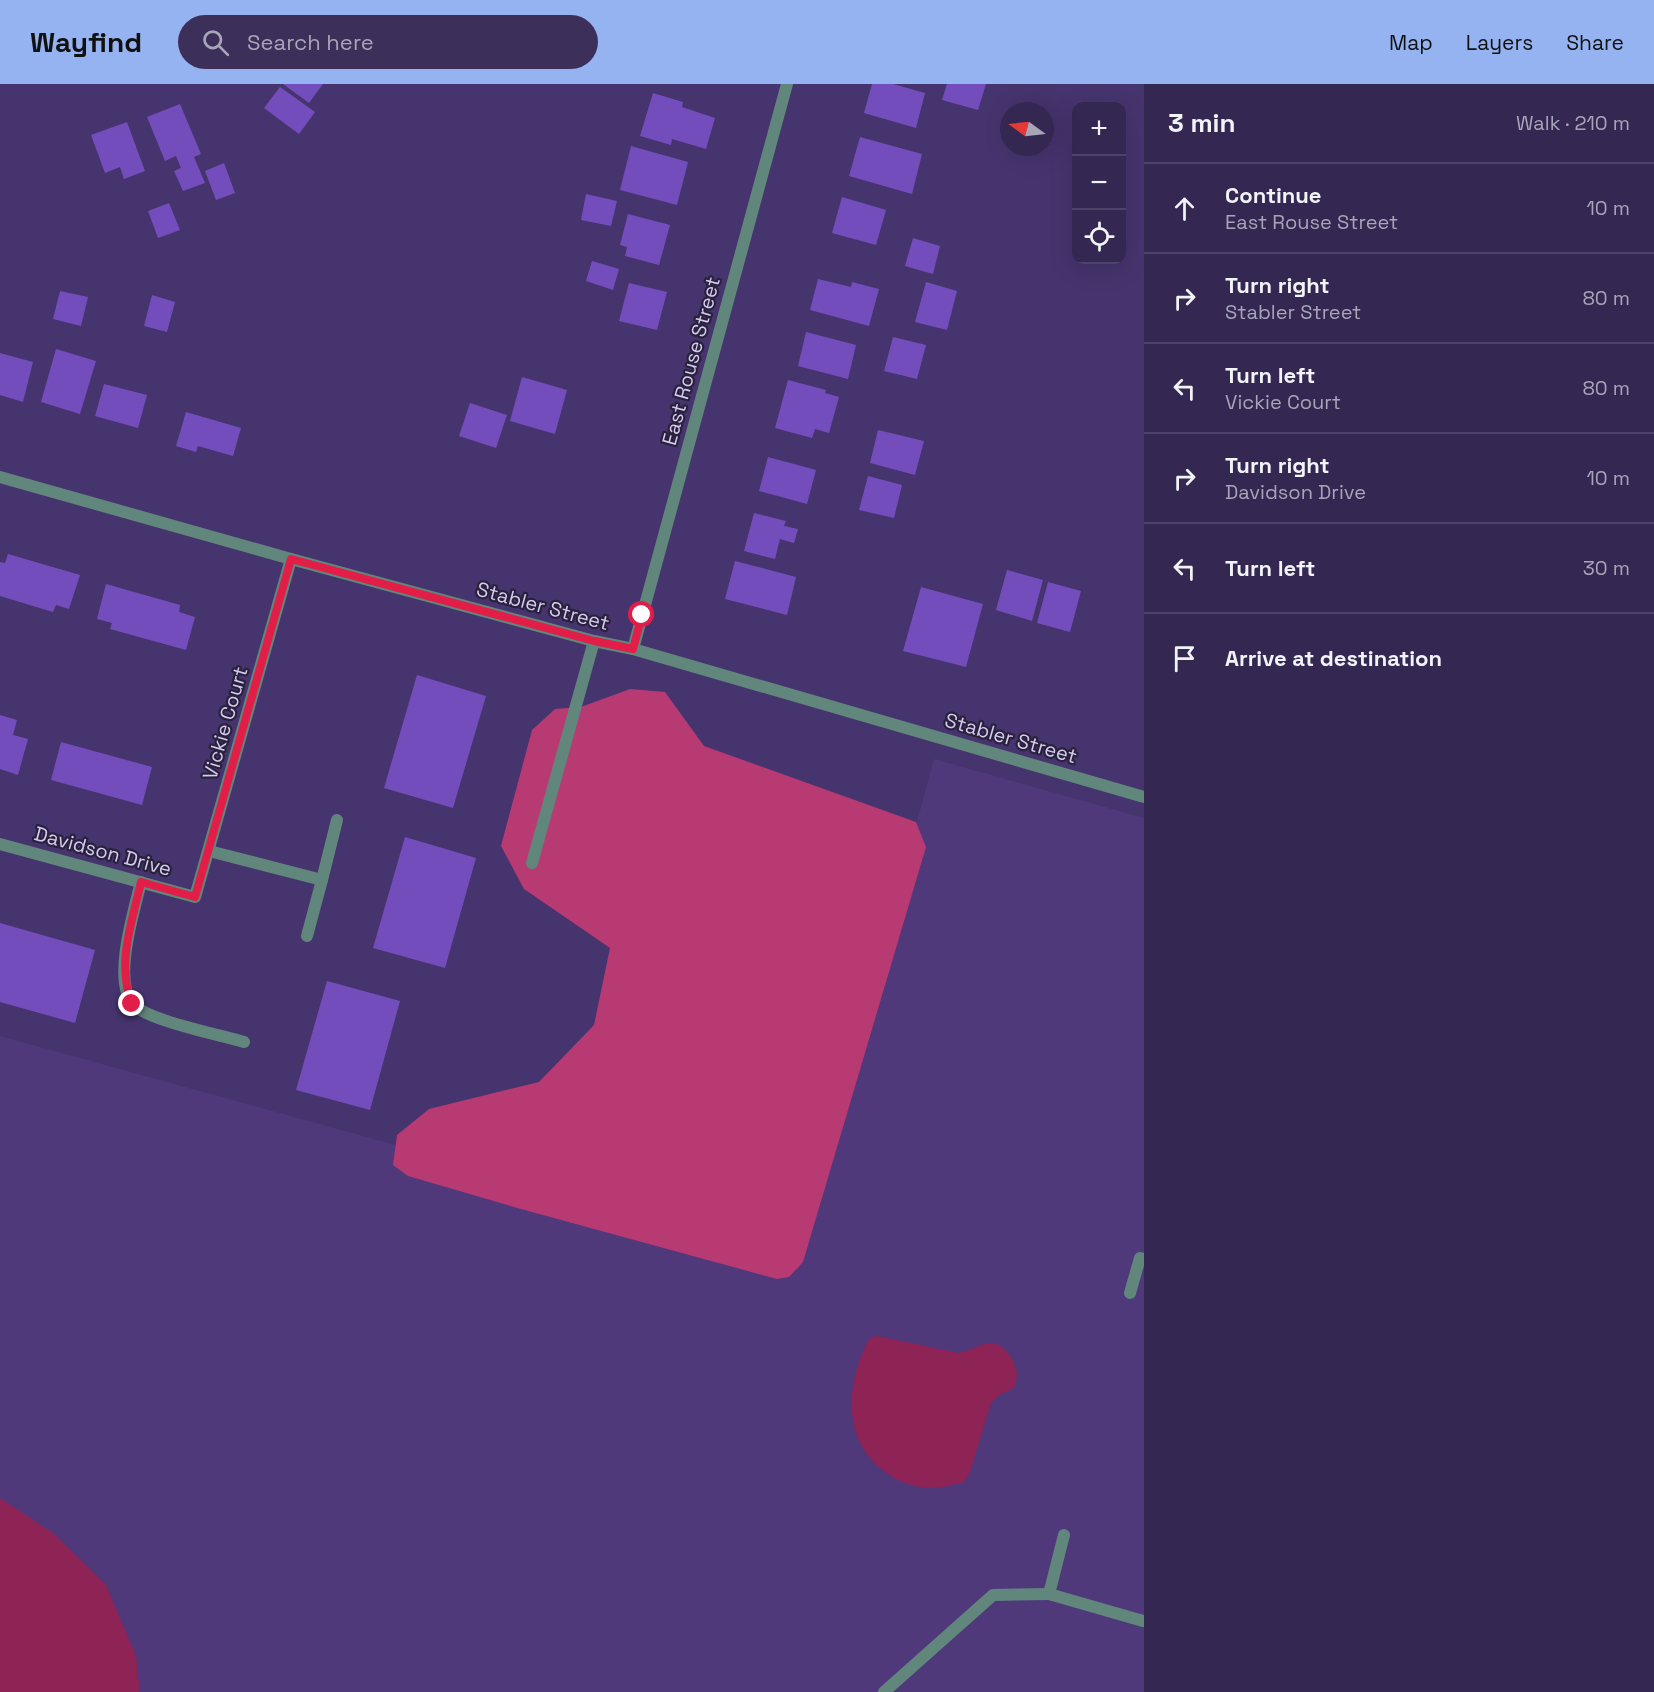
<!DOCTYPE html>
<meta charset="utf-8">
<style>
body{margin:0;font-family:"Space Grotesk",sans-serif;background:#3c2f59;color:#f1f3f6}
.controls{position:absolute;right:18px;top:18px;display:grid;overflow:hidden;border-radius:12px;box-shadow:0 6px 24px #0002}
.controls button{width:54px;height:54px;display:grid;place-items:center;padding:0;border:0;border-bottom:2px solid #4e4469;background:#342752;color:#f1f3f6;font:30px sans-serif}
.compass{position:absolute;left:1000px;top:18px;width:54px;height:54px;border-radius:50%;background:#342752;box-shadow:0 6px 24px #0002;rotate:285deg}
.stop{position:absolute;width:18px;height:18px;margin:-14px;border:4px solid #e11d48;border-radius:50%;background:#fff}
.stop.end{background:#e11d48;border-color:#fff;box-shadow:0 2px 6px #0008}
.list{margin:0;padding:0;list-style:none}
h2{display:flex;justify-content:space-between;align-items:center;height:78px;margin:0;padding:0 24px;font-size:26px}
h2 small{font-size:20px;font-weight:400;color:#a9a5b8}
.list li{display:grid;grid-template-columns:39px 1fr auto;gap:18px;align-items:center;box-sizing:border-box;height:90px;padding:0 24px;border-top:2px solid #4e4469}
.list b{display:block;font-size:22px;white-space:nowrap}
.list p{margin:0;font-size:20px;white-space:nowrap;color:#a9a5b8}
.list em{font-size:20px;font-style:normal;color:#a9a5b8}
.icon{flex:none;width:33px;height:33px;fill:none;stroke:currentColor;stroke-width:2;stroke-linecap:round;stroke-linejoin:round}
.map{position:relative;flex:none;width:1144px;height:1608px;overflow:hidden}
header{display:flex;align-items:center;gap:36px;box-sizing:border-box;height:84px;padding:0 30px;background:#95b2f1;color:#111}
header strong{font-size:28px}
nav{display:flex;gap:33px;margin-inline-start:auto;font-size:21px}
.search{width:420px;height:54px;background:#3c2f59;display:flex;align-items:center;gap:15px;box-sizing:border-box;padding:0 21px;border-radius:33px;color:#a9a5b8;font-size:22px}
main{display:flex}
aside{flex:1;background:#342752}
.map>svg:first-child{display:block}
</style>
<header>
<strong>Wayfind</strong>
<div class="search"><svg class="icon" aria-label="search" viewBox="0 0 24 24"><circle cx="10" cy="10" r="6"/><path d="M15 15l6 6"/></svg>Search here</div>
<nav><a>Map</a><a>Layers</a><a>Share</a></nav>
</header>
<main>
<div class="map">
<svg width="1144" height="1608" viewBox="0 0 1144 1608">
<rect width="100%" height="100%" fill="#46346e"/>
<path fill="#4f397b" d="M934,675L1144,734V1608H0V952L799,1172Z"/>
<g fill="#8e2356">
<path d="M878,1252L958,1269C968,1268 981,1259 990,1259C1004,1259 1016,1277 1017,1290C1017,1294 1015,1299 1014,1304L999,1311L991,1319L970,1388L964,1398C952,1401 940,1405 928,1404C912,1403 897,1397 885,1388C841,1355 846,1299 869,1255Z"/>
<path d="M0,1414L53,1449L106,1501L136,1572L140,1608H0Z"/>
</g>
<path fill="#b83a73" d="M630,605L665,608L704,662L916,738L926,763L803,1178L789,1193L777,1195L521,1125L408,1092L393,1081L397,1051L429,1025L539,998L594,941L610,864L524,805L501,762L532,646L555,625L581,623Z"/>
<g fill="#744dbd">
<path d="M283,0H323L309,19Z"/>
<path d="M872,0H893L925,9L916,44L864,29Z"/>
<path d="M947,0H986L978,26L942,16Z"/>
<path d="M280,3L315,28L299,50L264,24Z"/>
<path d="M653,9L683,18L682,23L715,34L706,65L672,55L671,61L640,52Z"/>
<path d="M180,20L201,70L194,73L205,99L183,107L174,87L181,84L176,72L165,77L147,33Z"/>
<path d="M127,38L145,87L124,95L120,83L105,89L91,51Z"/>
<path d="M860,53L922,70L912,110L849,92Z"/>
<path d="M631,62L688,78L677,121L620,106Z"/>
<path d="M224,79L235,109L216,116L205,87Z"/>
<path d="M586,110L617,117L611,142L581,136Z"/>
<path d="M842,113L886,126L876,161L832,149Z"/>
<path d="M169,119L180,146L158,154L148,127Z"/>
<path d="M628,130L670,141L659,181L625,172L627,163L620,161Z"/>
<path d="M913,154L940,162L933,190L905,182Z"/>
<path d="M592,177L619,185L613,206L586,197Z"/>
<path d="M818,195L851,203L852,198L879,205L869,242L810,226Z"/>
<path d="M926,198L957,207L947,246L915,238Z"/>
<path d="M629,199L667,208L657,246L619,237Z"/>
<path d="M60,207L88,213L81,242L53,235Z"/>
<path d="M152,211L175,218L167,248L144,242Z"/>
<path d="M806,248L856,261L848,295L798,282Z"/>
<path d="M893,253L926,261L917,295L884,287Z"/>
<path d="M56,265L96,277L80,330L41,318Z"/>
<path d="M0,269L33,278L23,318L0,311Z"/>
<path d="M522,293L567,306L555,350L510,337Z"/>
<path d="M788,296L826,306L825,309L839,313L829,349L815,345L812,354L775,344Z"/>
<path d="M104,300L147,311L138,344L95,332Z"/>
<path d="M470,319L507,331L496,364L459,352Z"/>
<path d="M186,328L241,344L233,372L198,362L196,368L176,362Z"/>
<path d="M878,346L924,357L915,391L870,379Z"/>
<path d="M768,373L816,386L807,420L759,407Z"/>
<path d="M868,392L902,401L894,434L859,426Z"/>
<path d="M754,429L786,437L784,442L798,445L794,459L780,455L775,475L744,467Z"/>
<path d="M8,470L80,491L69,525L56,521L53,528L0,512V478L5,479Z"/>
<path d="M735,477L796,493L787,531L725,515Z"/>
<path d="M1007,486L1043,496L1032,537L996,526Z"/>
<path d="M1048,498L1081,507L1070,548L1037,539Z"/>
<path d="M106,500L180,521L179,528L195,533L186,566L110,545L112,539L97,535Z"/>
<path d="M921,503L983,520L966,583L903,567Z"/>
<path d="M417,591L486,612L453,724L384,704Z"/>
<path d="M0,631L17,636L13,651L28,655L18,691L0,685Z"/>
<path d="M61,658L152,683L142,721L51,696Z"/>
<path d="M405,753L476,774L445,884L373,864Z"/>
<path d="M0,839L95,866L75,939L0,918Z"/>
<path d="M327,897L400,917L370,1026L296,1006Z"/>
</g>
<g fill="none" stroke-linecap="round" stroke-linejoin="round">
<g stroke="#61867c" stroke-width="12">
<path d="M209,767L322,796L337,736"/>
<path d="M532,779L594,557"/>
<path d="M141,798C134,827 113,894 132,919C144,936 221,951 244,958"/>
<path d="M307,852L322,796"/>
<path d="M1130,1209L1140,1174L1144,1175"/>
<path d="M1064,1451L1049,1510L1143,1537"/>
<path d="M884,1608L993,1511L1049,1510"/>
</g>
<g stroke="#61867c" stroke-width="12">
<path d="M0,393L291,475L594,557L633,565L1144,713"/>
<path d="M633,565L787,0"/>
<path d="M0,760L195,813L291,475"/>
</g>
</g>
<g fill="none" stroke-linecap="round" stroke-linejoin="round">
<path stroke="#e11d48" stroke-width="8" d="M132,920C116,880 132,838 141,798L195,813L291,475L594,557L633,565L642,531"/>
</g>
<g text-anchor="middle" stroke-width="4.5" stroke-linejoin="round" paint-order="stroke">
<g font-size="20" fill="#d4cbee" stroke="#2a223d">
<text transform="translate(691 277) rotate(-75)" y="7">East Rouse Street</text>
<text transform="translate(543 522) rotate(15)" y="7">Stabler Street</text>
<text transform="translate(225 639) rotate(-74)" y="7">Vickie Court</text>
<text transform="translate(1011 654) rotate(16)" y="7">Stabler Street</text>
<text transform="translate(103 767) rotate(15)" y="7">Davidson Drive</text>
</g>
</g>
</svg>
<div class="controls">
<button>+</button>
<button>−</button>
<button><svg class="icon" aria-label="locate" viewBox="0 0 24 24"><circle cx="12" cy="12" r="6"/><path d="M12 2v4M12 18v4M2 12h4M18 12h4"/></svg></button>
</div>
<svg class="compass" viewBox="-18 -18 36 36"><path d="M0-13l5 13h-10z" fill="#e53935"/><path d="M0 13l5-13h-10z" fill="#a9a5b8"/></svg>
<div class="stop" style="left:642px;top:531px"></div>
<div class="stop end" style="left:132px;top:920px"></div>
</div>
<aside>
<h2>3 min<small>Walk · 210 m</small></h2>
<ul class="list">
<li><svg class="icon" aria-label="ahead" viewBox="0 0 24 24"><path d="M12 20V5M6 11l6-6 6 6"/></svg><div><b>Continue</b><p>East Rouse Street</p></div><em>10 m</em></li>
<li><svg class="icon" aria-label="right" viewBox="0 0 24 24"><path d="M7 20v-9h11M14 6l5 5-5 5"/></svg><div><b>Turn right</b><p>Stabler Street</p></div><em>80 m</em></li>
<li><svg class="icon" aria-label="left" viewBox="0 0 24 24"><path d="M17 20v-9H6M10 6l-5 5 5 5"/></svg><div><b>Turn left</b><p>Vickie Court</p></div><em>80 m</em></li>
<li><svg class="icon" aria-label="right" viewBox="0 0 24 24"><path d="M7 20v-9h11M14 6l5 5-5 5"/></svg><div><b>Turn right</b><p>Davidson Drive</p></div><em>10 m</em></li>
<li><svg class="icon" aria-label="left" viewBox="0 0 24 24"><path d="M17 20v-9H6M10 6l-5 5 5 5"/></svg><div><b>Turn left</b></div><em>30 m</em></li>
<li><svg class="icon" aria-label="arrive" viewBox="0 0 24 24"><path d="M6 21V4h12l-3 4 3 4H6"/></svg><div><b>Arrive at destination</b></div></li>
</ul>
</aside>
</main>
